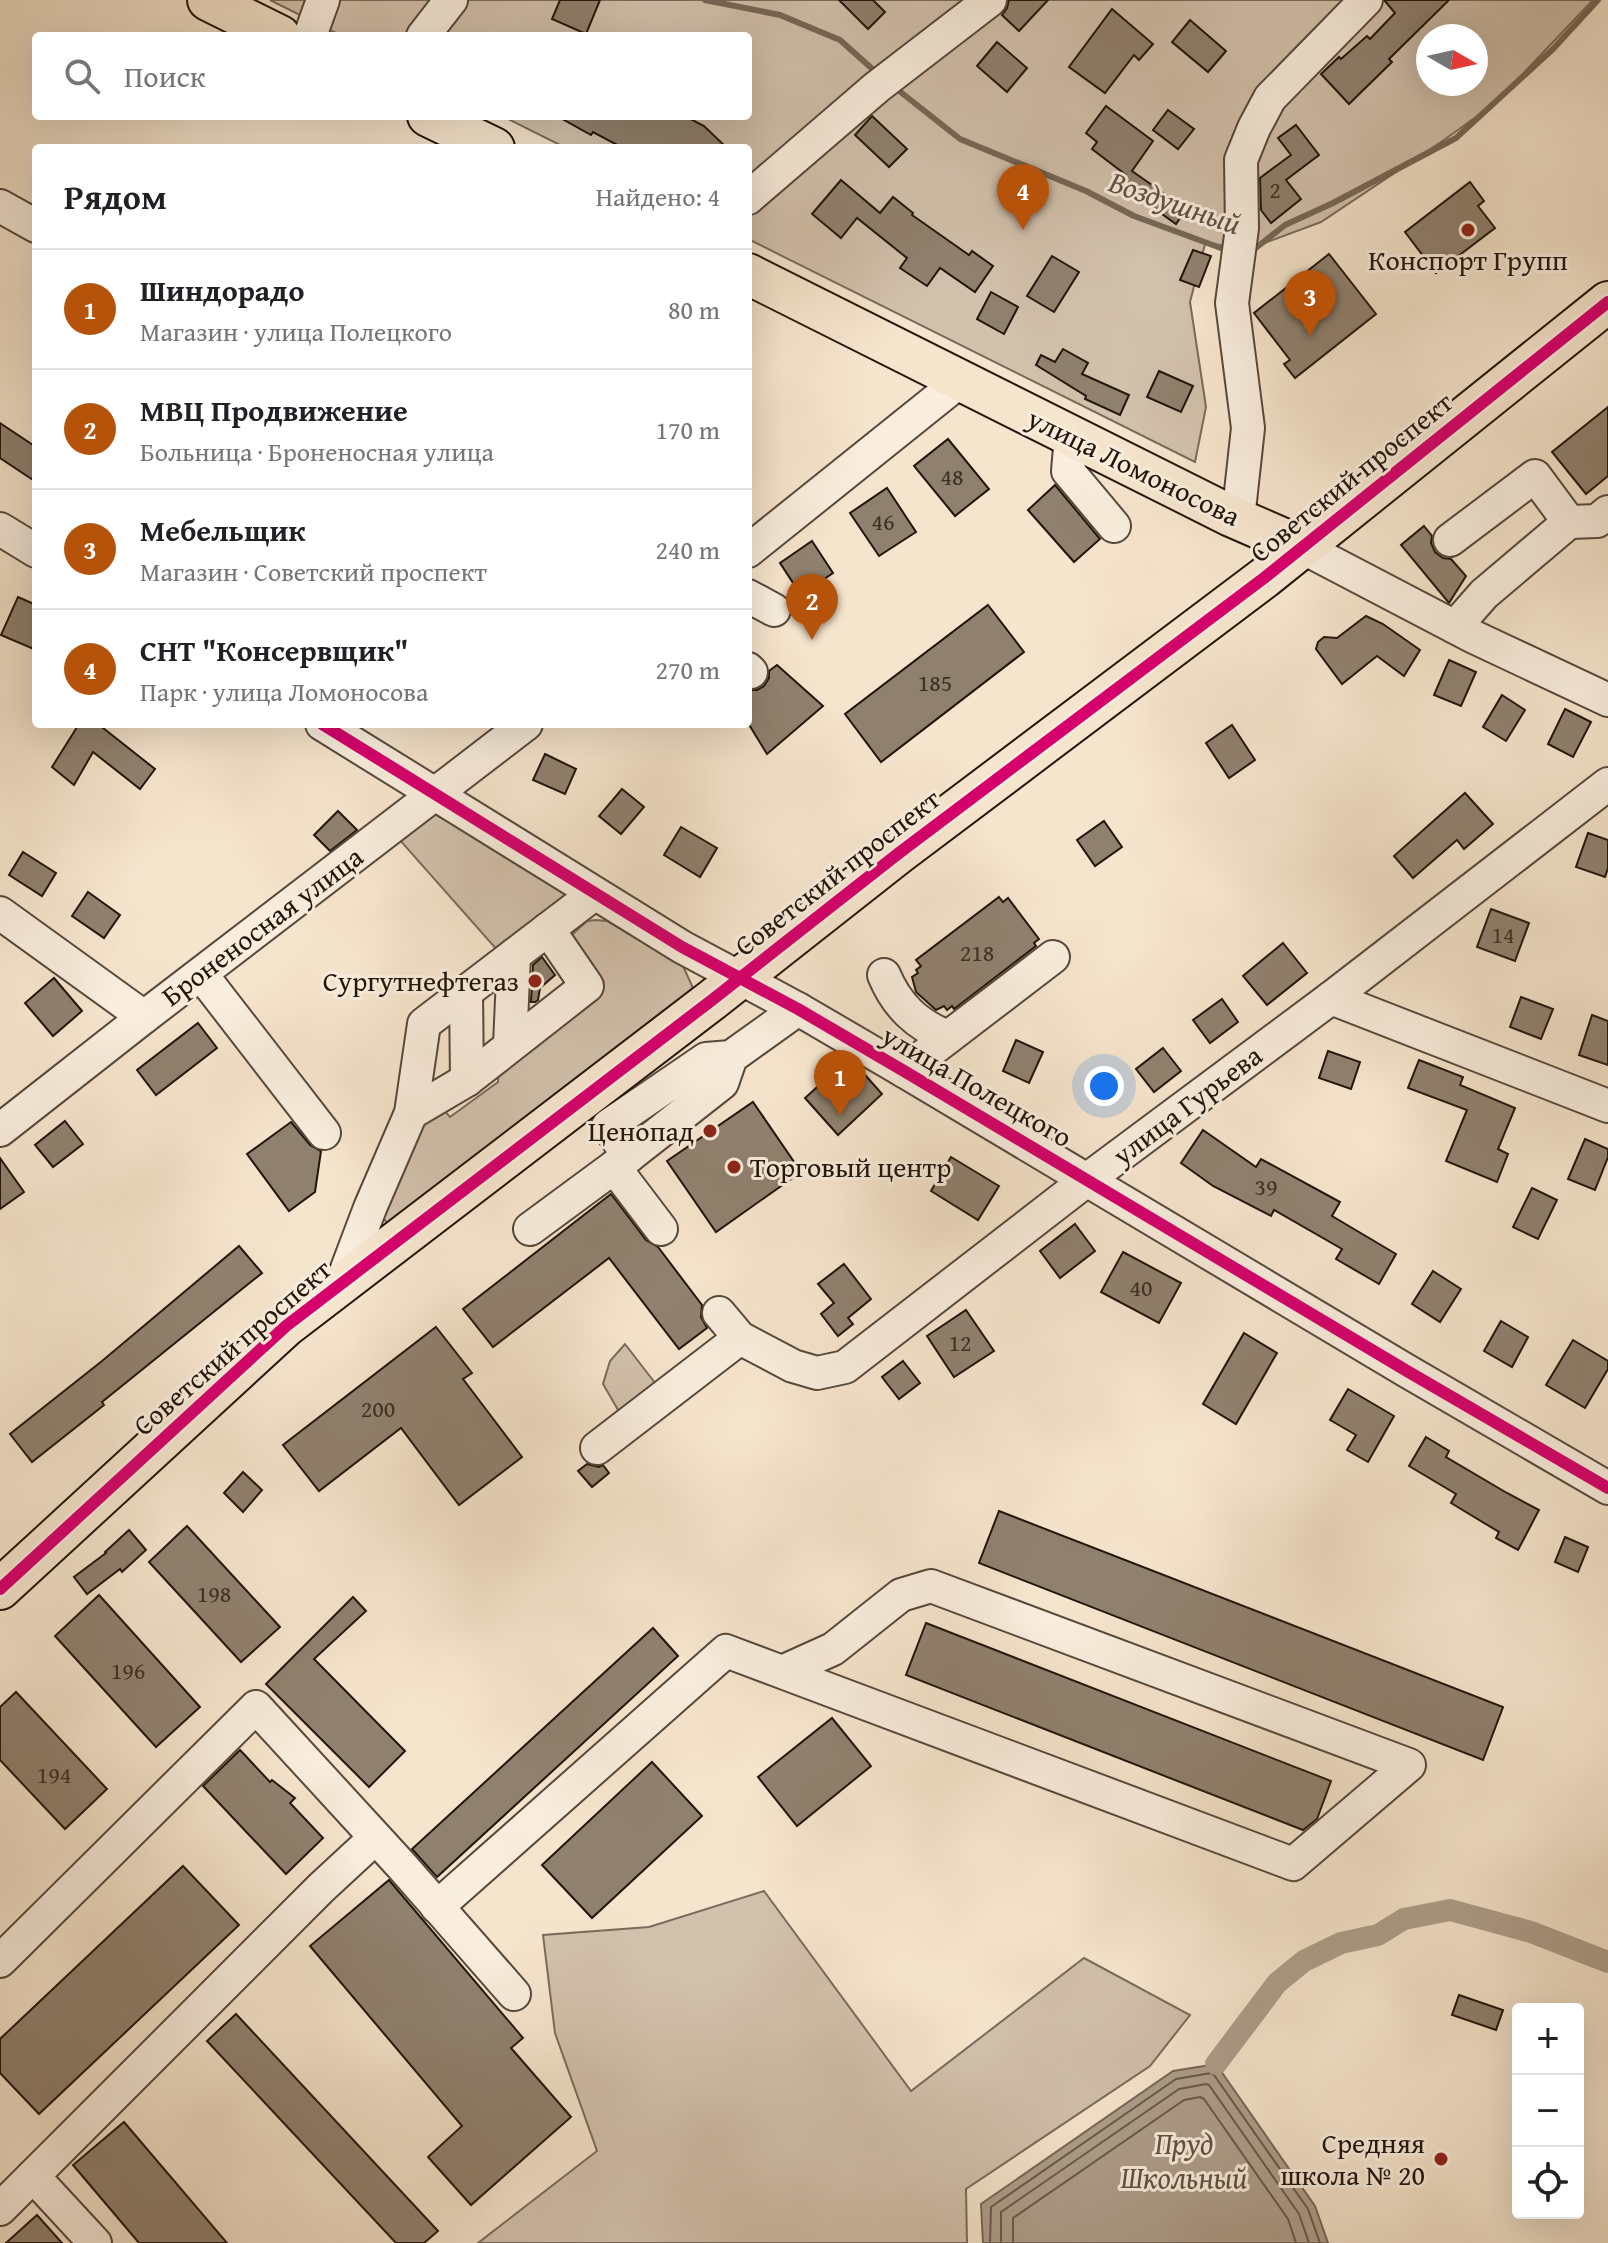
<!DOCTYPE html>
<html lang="ru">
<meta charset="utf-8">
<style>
body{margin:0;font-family:"Gentium Book Plus",serif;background:#f2f2f2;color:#202124}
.controls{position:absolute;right:24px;bottom:24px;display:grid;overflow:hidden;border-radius:8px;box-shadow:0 8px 32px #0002}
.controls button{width:72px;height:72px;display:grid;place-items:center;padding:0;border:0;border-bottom:2px solid #e0e0e0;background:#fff;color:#202124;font:40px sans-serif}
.compass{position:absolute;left:1416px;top:24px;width:72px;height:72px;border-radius:50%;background:#fff;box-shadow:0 8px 32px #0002;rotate:99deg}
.you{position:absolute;left:1104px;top:1086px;width:28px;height:28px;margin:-20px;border:6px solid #fff;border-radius:50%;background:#1a73e8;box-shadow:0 0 0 12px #1a73e833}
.badge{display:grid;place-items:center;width:52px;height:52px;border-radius:50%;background:#b45309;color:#fff;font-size:26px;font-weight:700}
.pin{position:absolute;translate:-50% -66px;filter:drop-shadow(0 2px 4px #0008)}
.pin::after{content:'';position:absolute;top:42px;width:28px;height:24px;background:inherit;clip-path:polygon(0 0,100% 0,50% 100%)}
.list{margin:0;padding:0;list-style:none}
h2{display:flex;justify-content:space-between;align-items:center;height:104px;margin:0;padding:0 32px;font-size:34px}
h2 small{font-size:26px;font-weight:400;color:#757577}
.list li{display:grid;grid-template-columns:52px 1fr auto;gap:24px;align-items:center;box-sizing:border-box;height:120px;padding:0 32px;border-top:2px solid #e0e0e0}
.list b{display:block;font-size:30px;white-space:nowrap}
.list p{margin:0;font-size:26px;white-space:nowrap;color:#757577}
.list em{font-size:26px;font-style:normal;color:#757577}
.icon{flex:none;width:44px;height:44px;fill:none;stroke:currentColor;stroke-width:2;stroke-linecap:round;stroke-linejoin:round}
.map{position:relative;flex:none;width:1608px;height:2243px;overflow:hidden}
.search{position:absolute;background:#fff;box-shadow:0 8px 32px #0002;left:32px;top:32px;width:720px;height:88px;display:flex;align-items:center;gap:20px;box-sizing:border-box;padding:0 28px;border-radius:8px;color:#757577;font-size:30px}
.panel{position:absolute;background:#fff;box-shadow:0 8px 32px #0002;left:32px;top:144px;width:720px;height:584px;border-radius:8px}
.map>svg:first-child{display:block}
</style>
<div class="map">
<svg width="1608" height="2243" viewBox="0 0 1608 2243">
<rect width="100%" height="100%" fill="#f6e5cd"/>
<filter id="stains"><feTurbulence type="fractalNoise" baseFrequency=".0025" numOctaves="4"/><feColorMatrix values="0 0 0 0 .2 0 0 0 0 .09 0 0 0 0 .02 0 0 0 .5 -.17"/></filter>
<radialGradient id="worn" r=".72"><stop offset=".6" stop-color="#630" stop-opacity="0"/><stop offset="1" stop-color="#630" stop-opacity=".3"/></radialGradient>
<g fill="#d2c1ac" stroke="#7a6a5b" stroke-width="2" fill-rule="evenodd">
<path d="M270,0H1593L1494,104L1444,140L1321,222L1254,247L1205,244L1190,302L1206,407L1195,462L748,239V148H566L502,116H748V36H342ZM1428,36H1476V84H1428Z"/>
<path d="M431,812L566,889L565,903L498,951L398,838Z"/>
<path d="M596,920L607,921L683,966L693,988L388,1224L378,1212L413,1127L441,1107L450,1117L498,1082V1063L581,1002L565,941L587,921Z"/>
<path d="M625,1344L662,1392L625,1422L603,1384L610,1361Z"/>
<path d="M764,1891L911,2091L1084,1958L1190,2015L1150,2066L966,2189L967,2243H478L597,2151L555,2033L543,1935L649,1927Z"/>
</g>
<path fill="#ae9e8b" stroke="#766757" stroke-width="2" d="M1216,2064L1315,2206L1328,2243H983L981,2204L1173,2071Z"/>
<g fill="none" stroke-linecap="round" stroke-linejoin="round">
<g stroke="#68594a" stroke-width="2">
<path d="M990,2243L991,2207L1176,2079L1211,2073L1214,2075L1308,2209L1320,2243"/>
<path d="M1001,2243V2212L1179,2089L1206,2084L1209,2085L1299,2214L1309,2243"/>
<path d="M1013,2243V2218L1184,2100L1200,2097L1204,2099L1288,2219L1296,2243"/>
</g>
<g stroke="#766757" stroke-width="6">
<path d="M705,0L780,15L840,40L878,74"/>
<path d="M893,86L960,139L1086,191L1134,216L1229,251"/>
<path d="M1252,251L1285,225L1333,203L1456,138L1553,49L1598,0"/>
</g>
<path stroke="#ae9e8b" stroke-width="22" d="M1216,2064L1277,1983L1304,1961L1341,1943L1378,1935L1404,1919L1450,1910L1531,1932L1608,1962"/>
</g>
<g fill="#90816f" stroke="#21140a" stroke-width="2">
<path d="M560,0H600L586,34L552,19Z"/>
<path d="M839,0H873L885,12L868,29Z"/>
<path d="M1009,0H1048L1019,31L1002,15L1007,8Z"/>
<path d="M1384,0H1449L1389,59L1392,62L1349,104L1321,74L1339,57L1341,59L1367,36L1370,39L1395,13Z"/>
<path d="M1112,9L1153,44L1139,60L1134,55L1105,93L1069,67Z"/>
<path d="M1190,20L1226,51L1208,72L1172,42Z"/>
<path d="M997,42L1027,68L1007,92L977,66Z"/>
<path d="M1106,106L1153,141L1132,171L1186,209L1176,224L1120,184L1126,175L1092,149L1097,142L1086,133Z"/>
<path d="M1168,110L1194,129L1178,149L1153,130Z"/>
<path d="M557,116H685L704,126L727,148H623L593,132L591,135Z"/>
<path d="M872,116L907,149L889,167L855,135Z"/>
<path d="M1296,125L1319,155L1286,180L1301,199L1271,223L1261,210L1260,178L1291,155L1278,138Z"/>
<path d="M841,180L880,213L893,197L913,213L912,215L969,255L972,251L993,266L975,292L940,268L927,286L900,268L907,258L857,218L841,238L812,214Z"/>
<path d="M1470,182L1484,201L1478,206L1495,228L1436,273L1405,232Z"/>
<path d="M1193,250L1211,256L1199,287L1180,280Z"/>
<path d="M1329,254L1376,314L1295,378L1284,364L1290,360L1254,313Z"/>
<path d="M1052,256L1079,272L1054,312L1027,296Z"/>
<path d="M991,292L1018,307L1004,334L977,319Z"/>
<path d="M1063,349L1088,363L1082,374L1129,395L1120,415L1085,399L1086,396L1036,365L1041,355L1055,362Z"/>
<path d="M1159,371L1193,386L1181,412L1147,397Z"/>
<path d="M1608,407V476L1586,494L1552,452Z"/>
<path d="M0,423L36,447V482L0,458Z"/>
<path d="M948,439L989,489L955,516L914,466Z"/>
<path d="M1055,485L1100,539L1074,562L1028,510Z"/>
<path d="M887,488L916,532L879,556L850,513Z"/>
<path d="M1424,526L1432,536L1431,543L1435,552L1443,558L1451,559L1466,576L1449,603L1401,545Z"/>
<path d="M812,541L833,573L801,595L780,563Z"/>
<path d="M18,597L36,605V650L1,635Z"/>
<path d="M988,605L1024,652L881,762L845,714Z"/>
<path d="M1366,616L1383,624L1420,650L1404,676L1377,656L1342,684L1316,649L1318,642L1324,637L1337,638Z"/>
<path d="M1449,660L1476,672L1461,706L1434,695Z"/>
<path d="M777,665L823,706L767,754L748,723V690H757L764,686L769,678V671Z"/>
<path d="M1502,695L1525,710L1506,741L1483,727Z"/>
<path d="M1565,709L1591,722L1573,757L1548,744Z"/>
<path d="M79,724H98L155,769L140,789L93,752L74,785L52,767Z"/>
<path d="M1232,725L1255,760L1229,778L1206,743Z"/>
<path d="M545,754L576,769L565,794L533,780Z"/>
<path d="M622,789L644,807L621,834L599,816Z"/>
<path d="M1465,793L1493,824L1464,849L1457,840L1413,878L1394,856Z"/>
<path d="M338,811L357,830L330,851L314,835Z"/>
<path d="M1104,821L1122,847L1095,866L1077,840Z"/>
<path d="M681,827L717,848L700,877L664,855Z"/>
<path d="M1588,833L1608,840V868L1605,877L1576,867Z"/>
<path d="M23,852L56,873L42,896L9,875Z"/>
<path d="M88,892L120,915L104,938L72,916Z"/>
<path d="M999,897L1003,902L1008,898L1039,939L1034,943L1036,946L954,1009L952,1006L947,1010L944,1006L936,1010L916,992L912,977L918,973L916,970L921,966L916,960Z"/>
<path d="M1491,909L1529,923L1515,961L1477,947Z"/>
<path d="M1283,943L1307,973L1267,1005L1243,976Z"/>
<path d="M542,957L555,975L540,988L538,1000L535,1002H531L533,965Z"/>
<path d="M54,978L82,1011L53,1036L25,1003Z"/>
<path d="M1521,997L1553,1009L1541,1039L1510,1027Z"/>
<path d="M1222,999L1238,1022L1210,1043L1193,1020Z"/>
<path d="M1592,1015L1608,1021V1065L1579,1055Z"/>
<path d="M198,1023L217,1048L156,1095L137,1070Z"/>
<path d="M1016,1040L1043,1052L1029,1083L1003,1071Z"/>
<path d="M1163,1048L1181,1071L1154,1092L1136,1069Z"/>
<path d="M1328,1051L1360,1062L1351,1089L1319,1078Z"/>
<path d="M1419,1060L1463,1077L1460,1085L1515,1108L1498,1149L1508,1154L1497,1182L1446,1161L1467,1110L1408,1088Z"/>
<path d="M866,1076L882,1094L838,1135L805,1098L826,1079L843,1097Z"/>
<path d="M753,1102L801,1172L716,1232L667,1161Z"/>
<path d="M65,1121L83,1144L53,1167L35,1145Z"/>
<path d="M291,1122L310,1145L321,1151L315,1192L289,1211L247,1154Z"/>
<path d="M1203,1130L1256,1167L1261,1159L1340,1202L1332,1216L1396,1254L1379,1284L1336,1259L1342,1249L1274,1210L1271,1216L1213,1186L1181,1163Z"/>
<path d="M1585,1139L1608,1149V1157L1595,1190L1568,1179Z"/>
<path d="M951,1157L999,1186L978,1220L931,1191Z"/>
<path d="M0,1158L24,1192L0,1209Z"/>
<path d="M1532,1188L1557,1200L1538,1239L1513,1227Z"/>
<path d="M611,1194L646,1240L658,1247L702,1305L701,1317L707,1328L679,1349L609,1258L493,1347L463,1309Z"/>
<path d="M1075,1224L1095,1251L1060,1278L1040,1251Z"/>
<path d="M239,1246L262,1273L102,1402L104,1405L32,1462L10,1434L102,1361Z"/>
<path d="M1123,1252L1181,1283L1159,1323L1101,1292Z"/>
<path d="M844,1264L871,1299L848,1318L853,1324L838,1336L821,1314L834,1303L818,1284Z"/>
<path d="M1433,1271L1461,1289L1440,1322L1412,1304Z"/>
<path d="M966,1310L994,1351L954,1377L927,1336Z"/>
<path d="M1501,1321L1528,1337L1512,1367L1484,1351Z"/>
<path d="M436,1327L472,1373L463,1379L522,1457L459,1505L401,1428L319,1491L283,1445Z"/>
<path d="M1244,1333L1277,1353L1236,1424L1203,1404Z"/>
<path d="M1573,1340L1608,1361V1369L1585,1408L1546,1385Z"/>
<path d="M903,1361L920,1383L899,1399L882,1377Z"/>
<path d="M1348,1389L1394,1416L1368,1462L1347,1450L1356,1435L1330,1420Z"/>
<path d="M1426,1437L1449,1451L1446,1457L1507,1493L1539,1510L1518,1550L1496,1538L1499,1532L1451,1503L1456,1494L1409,1466Z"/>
<path d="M587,1464L599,1467L603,1465L609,1473L592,1487L578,1471Z"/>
<path d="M243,1472L262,1490L243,1512L224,1493Z"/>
<path d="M999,1511L1503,1707L1483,1760L979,1563Z"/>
<path d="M187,1526L280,1627L241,1662L149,1562Z"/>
<path d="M129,1530L146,1550L122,1572L120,1569L87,1594L74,1577L106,1553L105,1552Z"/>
<path d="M1565,1537L1588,1547L1578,1572L1555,1562Z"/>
<path d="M99,1595L200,1707L156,1747L55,1636Z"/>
<path d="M353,1597L366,1611L314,1659L405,1751L369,1787L266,1684Z"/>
<path d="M926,1623L1331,1781L1317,1819L1303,1830L906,1675Z"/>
<path d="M653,1628L678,1656L437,1877L412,1849Z"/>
<path d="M16,1692L107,1789L65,1829L0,1760V1707Z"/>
<path d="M832,1718L871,1766L797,1826L758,1777Z"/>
<path d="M240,1750L270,1782L272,1780L295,1798L290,1803L323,1838L286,1874L203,1786Z"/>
<path d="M652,1762L702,1816L592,1918L542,1865Z"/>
<path d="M183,1866L239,1925L39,2114L0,2073V2039Z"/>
<path d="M389,1880L523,2038L511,2048L571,2117L471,2205L428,2157L462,2126L310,1946Z"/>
<path d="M1459,1995L1503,2010L1496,2030L1452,2015Z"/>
<path d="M236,2014L438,2231L424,2243H396L207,2041Z"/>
<path d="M124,2122L227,2243H139L73,2165Z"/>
<path d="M37,2215L62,2243H6Z"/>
</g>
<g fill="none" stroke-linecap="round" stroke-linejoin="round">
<defs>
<g id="minor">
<path d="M310,36L323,0"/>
<path d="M423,36L451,0"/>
<path d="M748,198L877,87L990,0"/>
<path d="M0,206L36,226"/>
<path d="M1071,436L1068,471L1114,526"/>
<path d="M1238,519L1248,428L1232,303L1242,228L1241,160L1254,128L1270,98L1366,0"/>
<path d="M1569,522L1597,521L1608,512"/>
<path d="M0,529L36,551"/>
<path d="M1450,540L1535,476L1569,522L1484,594L1455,627"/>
<path d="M1302,547L1474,637L1608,700"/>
<path d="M748,551L960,381"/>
<path d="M748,596L774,610"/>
<path d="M748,669L751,672"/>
<path d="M322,724L682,947L798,1009L904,1071L1407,1371L1608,1488"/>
<path d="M0,913L144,1017"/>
<path d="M201,974L324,1133"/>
<path d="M884,975C897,1006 917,1025 948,1037"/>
<path d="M466,992L467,1080"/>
<path d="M1331,998L1608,1106"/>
<path d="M510,1045L514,955"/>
<path d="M731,1057L722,1083L629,1156L608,1126L706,1059L731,1057L798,1009"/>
<path d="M904,1071L1053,957"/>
<path d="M411,1113L467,1080L587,986L548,929"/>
<path d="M0,1130L144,1017L526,724"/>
<path d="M614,1167L661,1229"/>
<path d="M530,1229L629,1156"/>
<path d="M342,1282L370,1208L411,1113L424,1024L594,894"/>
<path d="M719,1313L740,1338L793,1366L817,1373L845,1367L1088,1179L1331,998L1608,784"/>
<path d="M597,1448L740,1338"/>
<path d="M437,1907L726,1651L782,1672L1293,1864L1409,1765L931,1586L901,1595L833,1649L782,1672"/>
<path d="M0,1961L256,1707L401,1865L514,1994"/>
<path d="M33,2176L95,2243"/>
<path d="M0,2209L321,1888L375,1838"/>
</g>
<g id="major">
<path d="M208,0L280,36"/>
<path d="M428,116L494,148"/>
<path d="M748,274L1231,516L1302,547"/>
<path d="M0,1589L286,1326L712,1000L899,853L1264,578L1608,302"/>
</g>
</defs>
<use href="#minor" stroke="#56483b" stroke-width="36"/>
<use href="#major" stroke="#21140a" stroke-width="44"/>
<use href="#minor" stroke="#f9eede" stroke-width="32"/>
<use href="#major" stroke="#f6e5cd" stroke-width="40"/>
<defs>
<g id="cycleway">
<path d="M322,724L682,947L798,1009L904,1071L1407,1371L1608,1488"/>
<path d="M0,1589L286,1326L712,1000L899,853L1264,578L1608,302"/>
</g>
</defs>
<use href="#cycleway" stroke="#f9eede" stroke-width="17"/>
<use href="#cycleway" stroke="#d6006c" stroke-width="12"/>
</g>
<g fill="#8f2418" stroke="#f9eede" stroke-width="3">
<circle cx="1468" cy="230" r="8"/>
<circle cx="535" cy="981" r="8"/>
<circle cx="710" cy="1131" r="8"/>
<circle cx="734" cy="1167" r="8"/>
<circle cx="1441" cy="2159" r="8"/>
</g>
<g text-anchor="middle" stroke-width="6" stroke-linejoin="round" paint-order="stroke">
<g font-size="24" fill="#3d2f23">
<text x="1275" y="198">2</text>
<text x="952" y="485">48</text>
<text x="883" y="530">46</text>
<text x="935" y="691">185</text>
<text x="1503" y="943">14</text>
<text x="977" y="961">218</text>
<text x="1266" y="1195">39</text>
<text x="1141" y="1296">40</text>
<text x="960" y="1351">12</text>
<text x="378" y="1417">200</text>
<text x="214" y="1602">198</text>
<text x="128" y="1679">196</text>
<text x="54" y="1783">194</text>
</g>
<g font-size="28" fill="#21140a" stroke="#f9eede" text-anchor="end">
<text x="1468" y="270" text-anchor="middle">Конспорт Групп</text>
<text x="519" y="991">Сургутнефтегаз</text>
<text x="694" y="1141">Ценопад</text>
<text x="750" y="1177" text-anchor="start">Торговый центр</text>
<text x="1425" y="2153">Средняя<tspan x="1425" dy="32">школа № 20</tspan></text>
</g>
<g font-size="28" fill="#21140a" stroke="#f9eede">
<text transform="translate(1134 467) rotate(26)" y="10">улица Ломоносова</text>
<text transform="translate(1351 477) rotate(-39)" y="10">Советский проспект</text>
<text transform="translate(837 872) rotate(-38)" y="10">Советский проспект</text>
<text transform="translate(262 926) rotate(-37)" y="10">Броненосная улица</text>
<text transform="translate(977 1086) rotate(30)" y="10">улица Полецкого</text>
<text transform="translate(1187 1105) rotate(-37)" y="10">улица Гурьева</text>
<text transform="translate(232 1347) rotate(-41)" y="10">Советский проспект</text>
</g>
<g font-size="30" font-style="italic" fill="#605244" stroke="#f9eede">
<text transform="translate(1175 203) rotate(19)" y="10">Воздушный</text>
<text x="1184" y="2154">Пруд<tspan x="1184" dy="34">Школьный</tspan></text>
</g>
</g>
<rect width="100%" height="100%" filter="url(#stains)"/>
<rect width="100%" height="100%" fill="url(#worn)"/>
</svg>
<div class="controls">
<button>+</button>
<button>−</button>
<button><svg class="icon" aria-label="locate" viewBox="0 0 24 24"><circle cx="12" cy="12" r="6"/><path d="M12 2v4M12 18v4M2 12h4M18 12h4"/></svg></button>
</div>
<svg class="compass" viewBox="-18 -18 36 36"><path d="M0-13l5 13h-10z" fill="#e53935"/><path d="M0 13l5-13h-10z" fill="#757577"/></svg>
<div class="you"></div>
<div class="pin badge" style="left:840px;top:1116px">1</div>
<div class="pin badge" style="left:812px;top:640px">2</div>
<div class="pin badge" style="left:1310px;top:336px">3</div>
<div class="pin badge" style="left:1023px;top:230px">4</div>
<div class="search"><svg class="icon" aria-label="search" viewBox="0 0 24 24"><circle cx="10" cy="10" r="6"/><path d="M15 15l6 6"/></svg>Поиск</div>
<section class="panel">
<h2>Рядом<small>Найдено: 4</small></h2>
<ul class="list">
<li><span class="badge">1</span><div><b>Шиндорадо</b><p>Магазин · улица Полецкого</p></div><em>80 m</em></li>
<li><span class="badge">2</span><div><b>МВЦ Продвижение</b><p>Больница · Броненосная улица</p></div><em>170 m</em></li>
<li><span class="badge">3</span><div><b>Мебельщик</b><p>Магазин · Советский проспект</p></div><em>240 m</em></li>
<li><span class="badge">4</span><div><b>СНТ &quot;Консервщик&quot;</b><p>Парк · улица Ломоносова</p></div><em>270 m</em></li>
</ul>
</section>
</div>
